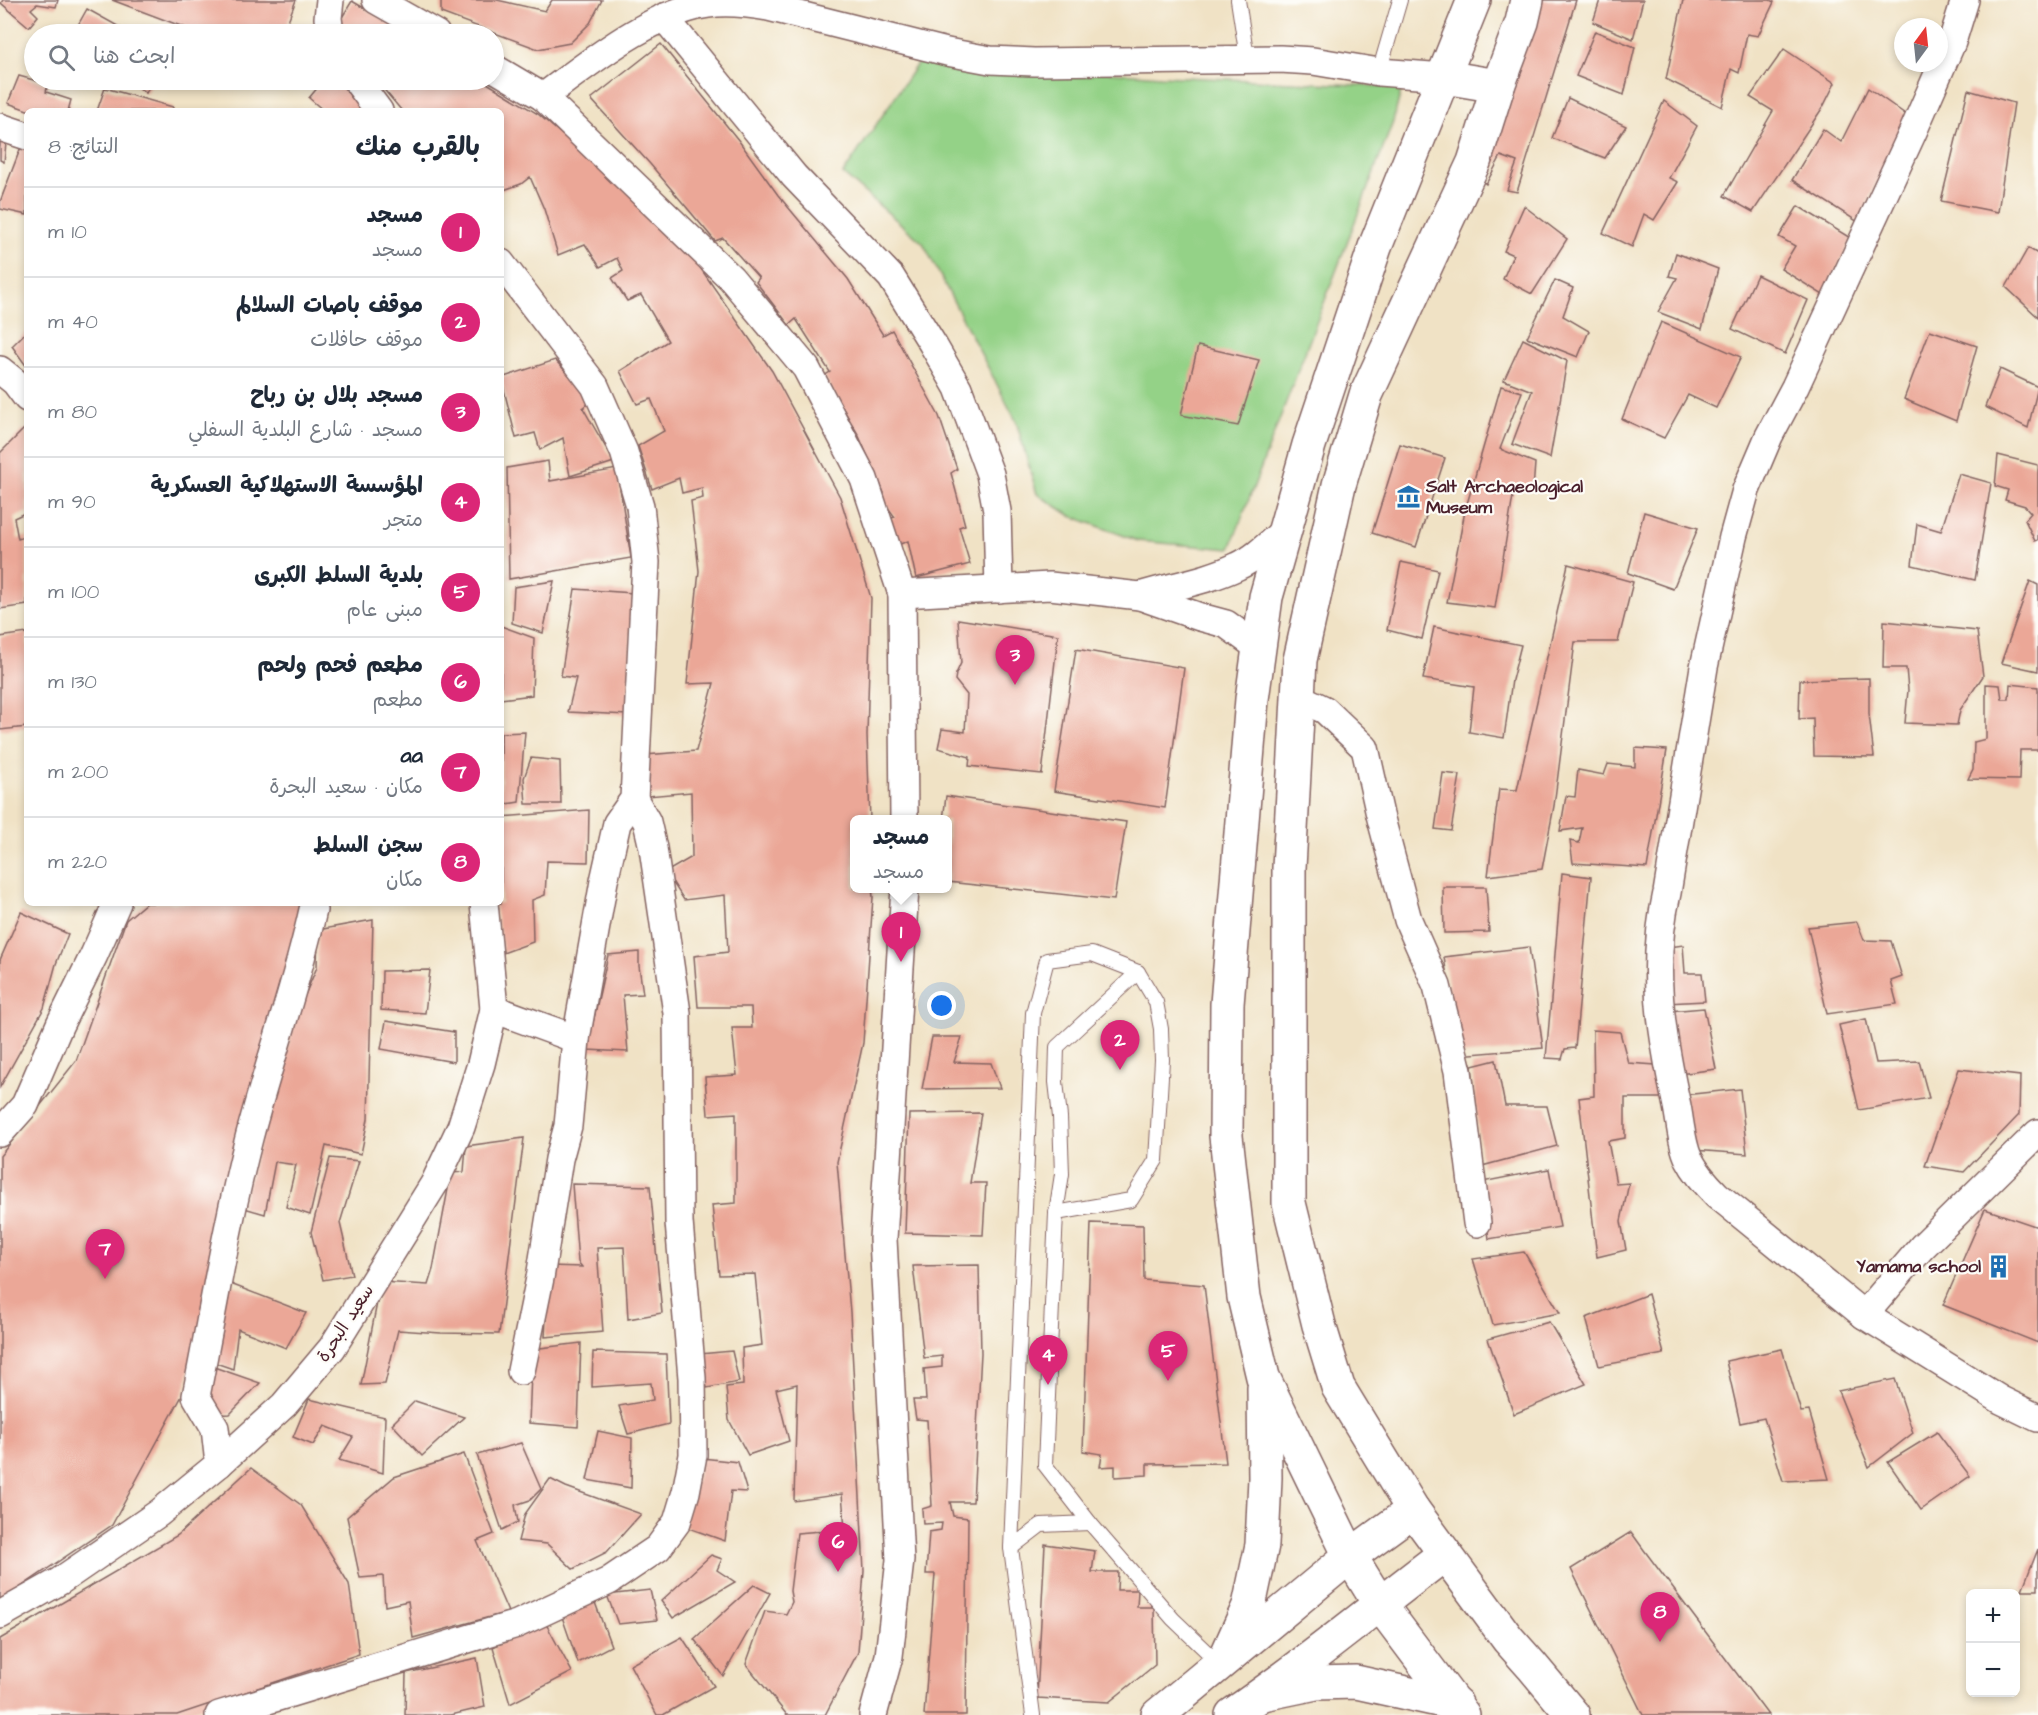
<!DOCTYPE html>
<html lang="ar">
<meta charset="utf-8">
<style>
body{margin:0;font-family:"Architects Daughter","Playpen Sans Arabic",sans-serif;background:#f2f2f3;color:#1f2937;direction:rtl}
.controls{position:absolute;right:18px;bottom:18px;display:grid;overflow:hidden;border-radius:9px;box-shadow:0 3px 9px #0003}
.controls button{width:54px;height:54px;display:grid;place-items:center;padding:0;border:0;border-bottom:2px solid #e0e1e3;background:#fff;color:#1f2937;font:30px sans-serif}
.compass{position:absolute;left:1894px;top:18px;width:54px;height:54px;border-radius:50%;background:#fff;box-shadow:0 3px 9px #0003;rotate:15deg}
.you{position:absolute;left:942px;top:1006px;width:21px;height:21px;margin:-15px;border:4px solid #fff;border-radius:50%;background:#1a73e8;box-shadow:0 0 0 9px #1a73e833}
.badge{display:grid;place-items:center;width:39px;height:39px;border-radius:50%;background:#db2777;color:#fff;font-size:20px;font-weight:700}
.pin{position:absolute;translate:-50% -50px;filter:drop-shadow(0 2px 3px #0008)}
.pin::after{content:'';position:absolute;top:32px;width:21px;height:18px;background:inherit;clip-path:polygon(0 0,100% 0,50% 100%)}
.popup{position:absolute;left:850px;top:815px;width:102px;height:78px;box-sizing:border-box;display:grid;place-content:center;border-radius:9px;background:#fff;filter:drop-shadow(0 2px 4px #0005);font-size:20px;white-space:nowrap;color:#747a83}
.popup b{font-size:22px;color:#1f2937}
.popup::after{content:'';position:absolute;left:50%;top:100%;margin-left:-12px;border:12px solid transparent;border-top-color:#fff}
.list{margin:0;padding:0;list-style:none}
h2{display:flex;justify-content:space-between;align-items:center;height:78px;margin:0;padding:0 24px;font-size:26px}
h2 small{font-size:20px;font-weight:400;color:#747a83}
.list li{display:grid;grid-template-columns:39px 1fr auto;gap:18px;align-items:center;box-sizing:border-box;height:90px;padding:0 24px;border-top:2px solid #e0e1e3}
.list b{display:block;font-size:22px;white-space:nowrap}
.list p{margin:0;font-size:20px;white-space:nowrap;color:#747a83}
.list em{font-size:20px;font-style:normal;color:#747a83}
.icon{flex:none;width:33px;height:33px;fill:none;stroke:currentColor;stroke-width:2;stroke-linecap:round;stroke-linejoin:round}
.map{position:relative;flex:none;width:2038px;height:1715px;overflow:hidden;direction:ltr}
.search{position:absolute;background:#fff;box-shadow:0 3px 9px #0003;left:24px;top:24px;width:480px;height:66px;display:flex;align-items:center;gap:15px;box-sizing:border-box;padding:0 21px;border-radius:33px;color:#747a83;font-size:22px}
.panel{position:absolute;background:#fff;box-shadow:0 3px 9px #0003;left:24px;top:108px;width:480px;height:798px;border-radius:9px;direction:rtl}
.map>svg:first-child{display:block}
</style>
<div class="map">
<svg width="2038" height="1715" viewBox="0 0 2038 1715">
<rect width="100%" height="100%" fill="#fdfcf7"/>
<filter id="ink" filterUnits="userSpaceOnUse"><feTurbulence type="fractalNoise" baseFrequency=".0167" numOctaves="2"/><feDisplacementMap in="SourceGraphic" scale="12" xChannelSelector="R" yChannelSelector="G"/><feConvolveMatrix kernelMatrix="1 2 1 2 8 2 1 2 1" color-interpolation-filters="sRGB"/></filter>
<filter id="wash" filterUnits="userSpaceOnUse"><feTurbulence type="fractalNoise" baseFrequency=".008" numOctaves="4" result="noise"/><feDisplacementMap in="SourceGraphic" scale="24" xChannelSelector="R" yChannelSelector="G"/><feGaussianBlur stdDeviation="1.35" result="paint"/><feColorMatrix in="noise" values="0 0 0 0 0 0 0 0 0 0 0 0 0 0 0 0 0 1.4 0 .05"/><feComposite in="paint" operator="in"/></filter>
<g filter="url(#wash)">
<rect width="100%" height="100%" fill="#f0e2c5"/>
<path fill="#94d287" stroke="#6f7859" stroke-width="1.5" d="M921,58L1161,76L1402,87L1393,122L1230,549L1138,541L1071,516L1037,494L1016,421L923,243L843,174Z"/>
<g id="blocks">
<g fill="#eba797">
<path d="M3,0H58L56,7L37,4L31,9L38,16L29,27L1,3Z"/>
<path d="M112,0H296L283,34H202Z"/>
<path d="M441,0H497L545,11L552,0H602L590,23L570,43L538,49L441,13Z"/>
<path d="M1539,0H1576L1517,192L1507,190L1517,162L1501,156L1486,184L1478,177Z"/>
<path d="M1600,0H1643L1633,39L1593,22Z"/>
<path d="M1683,0H1770L1774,2L1758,36L1747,34L1739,73L1731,69L1722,107L1666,79Z"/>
<path d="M352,1L408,34H345L338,24Z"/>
<path d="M87,9L125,30L123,34H73Z"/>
<path d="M1595,31L1635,47L1624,95L1576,76Z"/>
<path d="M661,44L739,141L778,195L848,279L883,335L892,330L939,416L957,469L951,473L965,525L959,527L970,564L916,578L908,541L900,544L888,519L895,517L881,498L884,493L858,434L824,376L830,372L796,319L789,325L756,282L759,278L723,238L715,241L650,164L591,99Z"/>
<path d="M1784,49L1835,83L1823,107L1753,212L1724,196L1773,111L1750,97Z"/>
<path d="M19,76L48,84L46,92L71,100L68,111H30L8,103Z"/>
<path d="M129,80H153L146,93Z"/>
<path d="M324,80H343L368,111H324L309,98Z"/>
<path d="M376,80H482L538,114L628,192L685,246L772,371L840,497L871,598L867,735L870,820H854V888H872L873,897L863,1043L837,1162L850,1312L864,1571L858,1652L825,1715H787L746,1664L765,1611L786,1614L792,1602L790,1591L797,1533L845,1529L842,1494L794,1501L797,1384L776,1389L789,1441L748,1455L729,1420L726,1387L743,1385L742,1348L762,1345L755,1274L719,1275L712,1205L736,1203V1113L708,1115L705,1077L737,1075L732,1028H752L751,1007H698L694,956L728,952L725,895L684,900L666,872L692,857L691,792L648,796L645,755L696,751L714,683L687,684L699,571L691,501L703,498L702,488L682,493L679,478L652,489L638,446L664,431L651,399L637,404L620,371L668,341L641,295L627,301L612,278L623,271L617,258L600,267L585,244L558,255L544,209L530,177L521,184L501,191V111H402Z"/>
<path d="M105,88L173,107L172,111H97Z"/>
<path d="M1868,88L1908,116L1858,222L1792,180L1823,129L1841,142Z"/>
<path d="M1968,90L2014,103L1998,212L1941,201Z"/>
<path d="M1568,98L1626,126L1605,158L1552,138Z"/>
<path d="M1664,101L1697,126L1669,178L1678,182L1654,220L1644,214L1632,247L1603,233Z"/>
<path d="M0,132L7,134L4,162L0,160Z"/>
<path d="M24,139L27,140V215L0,209V202Z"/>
<path d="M1524,206L1567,239L1532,294L1503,279L1513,255L1504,251Z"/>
<path d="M1798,206L1852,239L1823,295L1781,269L1795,246L1779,237Z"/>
<path d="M2028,248L2038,254V317L2006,287Z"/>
<path d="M1676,253L1718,269L1702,329L1658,312L1677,278L1669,276Z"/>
<path d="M1757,275L1808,300L1785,354L1732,329Z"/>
<path d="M1555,280L1573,288L1563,316L1589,331L1578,357L1527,337Z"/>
<path d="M1661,322L1741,357L1716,408L1688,395L1664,438L1622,419Z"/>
<path d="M1930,330L1977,346L1956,421L1904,399Z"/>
<path d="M27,331V367L12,346Z"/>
<path d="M1523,339L1567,361L1550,458L1512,444L1532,391L1504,380Z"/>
<path d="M1198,346L1259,360L1238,426L1181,415Z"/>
<path d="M555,360L593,400L583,408L614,462L570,476L563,438L540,450L535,433L516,438L501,378Z"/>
<path d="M2000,369L2038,387L2028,428L1985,407Z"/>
<path d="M1501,386L1522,392L1500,449L1535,463L1533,490H1514L1495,608L1447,602L1465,511Z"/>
<path d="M24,429L27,435V512L14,518L18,539L27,536V605L0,609V453Z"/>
<path d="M1400,444L1445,458L1416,547L1372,533Z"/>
<path d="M1998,455L2038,465V540L2035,541L2025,520L2031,513L2025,506L2005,500L2008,490L1995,486Z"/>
<path d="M548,461L550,481L617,469L631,558L509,579L507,468Z"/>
<path d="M1959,474L1991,483L1975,580L1912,565L1917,524L1941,531Z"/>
<path d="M1644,512L1698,528L1673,589L1628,573Z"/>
<path d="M1401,562L1438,570L1422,639L1387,630Z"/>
<path d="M1568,564L1633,582L1618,642H1575L1554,806L1542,869L1488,876L1499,789L1517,790Z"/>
<path d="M554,581L543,633L512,623L514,587Z"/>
<path d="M2030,581L2038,585V671L2001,663Z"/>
<path d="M575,589L633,593L628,715L568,712L576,678L561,676Z"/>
<path d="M958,619L1058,635L1042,774L969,766L970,757L938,748L942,729L965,732L967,695L955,680L956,674L961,663Z"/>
<path d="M1884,621L1977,631L1983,676L1960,710L1957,725L1905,723L1908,690L1906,668H1883Z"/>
<path d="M501,626L534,638L532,695L501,699Z"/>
<path d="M1434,627L1521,645L1512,680L1504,738L1469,732L1474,687L1423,679Z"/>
<path d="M27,633V727L0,730V637Z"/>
<path d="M1076,649L1184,668L1165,808L1054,791Z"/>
<path d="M1869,678V714L1874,757L1814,756L1813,718L1799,719L1800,680Z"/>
<path d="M1986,684L2000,685L2002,699H2009L2010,684L2038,687V750H2020L2019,780L1968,779L1973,769L1974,742L1986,739Z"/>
<path d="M525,732L519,802L501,805V733Z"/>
<path d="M1635,748L1667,750L1647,868L1573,863L1570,841L1579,843L1582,828L1560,831L1566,796L1575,797L1578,770L1604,775L1608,764L1635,767Z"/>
<path d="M531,758L560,761L561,804H526L524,778Z"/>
<path d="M1443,773L1460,775L1451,831L1435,829Z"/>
<path d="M946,796L1126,822L1114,900L948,882V820H943Z"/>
<path d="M589,810L588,862L547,861L545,895L532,900L533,942L503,953L494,903H501V817Z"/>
<path d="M1562,873L1591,877L1575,1048L1565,1049L1562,1059L1546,1058Z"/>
<path d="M1443,887H1486L1489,932L1444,933Z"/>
<path d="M146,903H311L184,1392L112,1525L0,1601V1156L76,1061L126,920Z"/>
<path d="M21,912L68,934L56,964L44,1008L0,1087V960Z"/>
<path d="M373,920L368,1119L361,1154L326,1146L310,1215L286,1207L296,1165L275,1162L265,1214L241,1207L299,1009L317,967L318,930Z"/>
<path d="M1857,922L1864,940L1891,941L1902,977L1891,981L1897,1004L1827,1014L1808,927Z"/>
<path d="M1683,945L1685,973H1702L1705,1001L1666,1003L1663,948Z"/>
<path d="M1529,947L1543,1048L1459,1055L1444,957Z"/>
<path d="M639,952V966L643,994L623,995L628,1052L587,1050L608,955Z"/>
<path d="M430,970L425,1013L381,1010L382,971Z"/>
<path d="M1704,1008L1716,1069L1679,1074L1669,1011Z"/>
<path d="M1866,1019L1876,1063L1919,1061L1929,1098L1859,1110L1839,1025Z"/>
<path d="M386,1021L454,1032V1062L381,1049Z"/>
<path d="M1593,1030L1620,1032L1628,1063L1656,1065L1661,1098H1625V1138L1608,1141L1616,1184L1629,1183L1621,1221L1626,1250L1597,1257L1579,1098L1594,1096Z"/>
<path d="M932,1037H962L954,1062L991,1063L1000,1088L922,1089Z"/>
<path d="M1496,1060L1505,1106H1547L1557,1146L1482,1166L1472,1066Z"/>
<path d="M1959,1069L2020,1076L2019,1115L1964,1172L1925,1166Z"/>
<path d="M1740,1089L1747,1154L1693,1150L1684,1095Z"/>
<path d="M981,1113L970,1183H986L983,1235L905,1233L909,1114Z"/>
<path d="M524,1138L499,1334L441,1333L398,1330L385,1384L361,1385L381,1282L428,1285L433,1269L451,1173L464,1172L466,1146Z"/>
<path d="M330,1158L359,1161L340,1223L352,1275L323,1280L311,1232Z"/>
<path d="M1549,1169L1560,1227L1489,1239L1482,1182Z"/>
<path d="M572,1184L650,1186L662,1313L628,1319L624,1247L597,1248L603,1332L545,1337L549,1266L582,1267L578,1262Z"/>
<path d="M1985,1209L2038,1227V1343L1943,1305Z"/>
<path d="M1091,1223L1143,1225L1144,1280L1204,1285L1226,1463L1147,1464V1475L1115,1477V1466L1100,1467L1102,1454L1083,1451Z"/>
<path d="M1524,1252L1560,1313L1493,1325L1473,1259Z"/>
<path d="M979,1265L981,1353L973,1502H950L953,1516L968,1518L966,1715H924L935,1574H926L929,1532L941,1530L942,1523L923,1524L922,1509L932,1506L927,1420L916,1419L913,1400H926L924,1369L942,1367V1356L924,1358L913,1266Z"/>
<path d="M228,1283L306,1313L286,1348L238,1329L233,1369L207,1360Z"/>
<path d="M1648,1294L1664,1354L1599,1366L1586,1318Z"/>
<path d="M1549,1322L1586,1384L1514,1414L1488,1339Z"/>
<path d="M581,1343L578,1427L529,1423L532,1349Z"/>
<path d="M1782,1349L1801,1412L1809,1411L1829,1479L1783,1481L1764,1418L1740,1423L1726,1361Z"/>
<path d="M732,1351L739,1382L707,1388L700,1354Z"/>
<path d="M593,1352L666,1354L669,1424L628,1434L619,1406L653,1400L651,1383L592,1387Z"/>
<path d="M211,1366L260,1383L230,1414L215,1415L199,1397Z"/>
<path d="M1895,1379L1913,1433L1869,1467L1838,1391Z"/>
<path d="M309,1399L385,1417L383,1473L339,1460L353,1437L325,1426L313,1445L293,1437Z"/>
<path d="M415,1401L464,1417L422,1456L392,1424Z"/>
<path d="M598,1431L632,1438L631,1488L587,1480Z"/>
<path d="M1937,1432L1970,1476L1921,1510L1888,1462Z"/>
<path d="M521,1443L541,1489L530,1500L515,1505L518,1522L502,1530L477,1455Z"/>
<path d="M464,1454L494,1534L477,1541L508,1612L413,1638L408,1601L385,1606L383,1576L360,1578L347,1517L394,1477Z"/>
<path d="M702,1458L738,1462L747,1492L731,1491L725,1541L683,1526Z"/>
<path d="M251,1468L301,1505L349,1584L359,1654L177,1715H0V1639L178,1535Z"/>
<path d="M550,1479L566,1487L641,1514L607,1552L573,1569L547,1544L518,1541L525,1514Z"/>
<path d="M1631,1532L1644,1550L1768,1715H1643L1571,1569Z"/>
<path d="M1045,1544L1095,1551L1092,1572H1118L1117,1590H1138L1137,1607H1154L1155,1665L1109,1702L1037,1698Z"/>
<path d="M2038,1549V1590H2022Z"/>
<path d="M711,1555L722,1559L717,1570L735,1582L673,1618L661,1601Z"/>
<path d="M754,1585L770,1593L723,1676L694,1639Z"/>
<path d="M650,1590L657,1620L618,1624L607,1595Z"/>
<path d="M593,1597L611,1646L578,1663L560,1611Z"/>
<path d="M545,1622L572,1672L510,1704L493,1647Z"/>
<path d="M682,1637L714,1686L663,1715H657L630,1665Z"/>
<path d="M477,1658L485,1707L451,1715H405L406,1673Z"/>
</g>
</g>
</g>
<g filter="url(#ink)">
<use href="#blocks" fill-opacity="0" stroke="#846361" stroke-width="1.5"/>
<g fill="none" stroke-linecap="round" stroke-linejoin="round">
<defs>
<g id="service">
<path d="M1238,0L1247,58"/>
<path d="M1379,72L1400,0"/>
<path d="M1138,972L1057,1047L1056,1082L1060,1117L1062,1174L1056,1213L1045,1465L1090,1523L1173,1619L1219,1663"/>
<path d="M1011,1548L1041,1525L1090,1523"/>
<path d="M1033,1715L1011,1548L1033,1013L1047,960L1092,954L1138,972L1156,1002L1161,1029L1162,1060L1156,1160L1131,1200L1056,1213"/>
</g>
<g id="minor">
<path d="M376,0L436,34"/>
<path d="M1965,0L1952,42L1912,134L1795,387L1769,436L1746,490L1733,537L1704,667L1667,893C1650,967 1661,1033 1677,1106C1680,1121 1682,1146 1689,1159C1696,1173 1706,1184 1717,1195L1864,1315L2001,1400L2038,1418"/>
<path d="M664,17L794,176L891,277L932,343L958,388L990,474L997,511L999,589"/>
<path d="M330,34L328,18L330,0"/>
<path d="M494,68L543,97L731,278L806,368L864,479L902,594L904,820"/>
<path d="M356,80L379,111"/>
<path d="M543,97C590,62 658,7 717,3C735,2 751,4 768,7L947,52L990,60L1034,62L1280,59L1313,61L1379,72L1444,77"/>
<path d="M0,127L27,136"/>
<path d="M501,263L595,386L624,452L640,506L646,562L634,799L617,823L604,881L576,1039L568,1126L559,1159L540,1278L521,1371"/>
<path d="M0,370L15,382L27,398"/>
<path d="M902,594L1050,586L1140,596L1200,617L1226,624L1259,648"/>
<path d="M1140,596C1172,586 1207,581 1238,566C1256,558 1271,542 1286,529"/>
<path d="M1298,697L1325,710L1365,748L1380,815L1408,920L1437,986L1458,1071L1477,1223"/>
<path d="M494,1009L576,1039"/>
<path d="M0,1133L25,1105L60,1024L94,955L117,903"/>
<path d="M1864,1315L1922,1247L2038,1133"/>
<path d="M219,1464L215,1428L196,1396C213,1310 227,1223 249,1138C269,1061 296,987 313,910"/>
<path d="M0,1615L60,1581L159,1513L219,1464L284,1405L332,1348L434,1184L461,1127L481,1064L494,1009L484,903"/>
<path d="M219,1715L517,1624L609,1581L658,1548L677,1522L686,1492L693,1455L692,1378L679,1222L677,1013L653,848L647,822L634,799"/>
<path d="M873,1715L889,1656L900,1560L883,1239L905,888"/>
</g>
<g id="tertiary">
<path d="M1158,1715L1350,1556L1413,1510"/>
<path d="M1232,1715C1306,1665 1374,1607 1445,1554"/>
</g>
<g id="secondary">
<path d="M1527,0L1522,22L1498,86L1474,162L1366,395L1339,485L1300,660L1289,868V1203L1319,1325L1338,1387L1413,1510L1508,1639L1532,1666L1573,1715"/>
<path d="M1444,77L1498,86"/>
<path d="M1226,1657L1249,1606L1262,1545L1265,1478L1264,1388"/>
<path d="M1263,1694L1316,1683L1356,1682L1456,1704"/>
<path d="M1463,1715L1379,1603L1350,1556L1263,1377L1244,1297L1226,1136L1227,1004L1252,699L1266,597L1309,445L1375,247L1474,0"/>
</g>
</defs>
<use href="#service" stroke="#846361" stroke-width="16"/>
<use href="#minor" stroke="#846361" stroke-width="30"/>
<use href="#tertiary" stroke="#846361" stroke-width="36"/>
<use href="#secondary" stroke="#846361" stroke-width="36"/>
<use href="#service" stroke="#fff" stroke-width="14"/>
<use href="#minor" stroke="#fff" stroke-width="27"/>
<use href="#tertiary" stroke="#fff" stroke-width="33"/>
<use href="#secondary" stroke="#fff" stroke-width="33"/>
</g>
</g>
<defs>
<symbol id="museum-bare" viewBox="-9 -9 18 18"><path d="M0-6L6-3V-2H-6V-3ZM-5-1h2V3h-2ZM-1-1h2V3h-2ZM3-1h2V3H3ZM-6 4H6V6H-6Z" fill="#1f6fb2" stroke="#fdfcf7" stroke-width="2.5" paint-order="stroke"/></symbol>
<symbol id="building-bare" viewBox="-9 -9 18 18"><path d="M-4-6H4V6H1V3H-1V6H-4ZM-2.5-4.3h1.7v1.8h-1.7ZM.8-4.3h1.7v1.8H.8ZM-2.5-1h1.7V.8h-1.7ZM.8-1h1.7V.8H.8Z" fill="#1f6fb2" stroke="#fdfcf7" stroke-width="2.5" paint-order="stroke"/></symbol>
</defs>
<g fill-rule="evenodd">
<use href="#museum-bare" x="1392" y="480" width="33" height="33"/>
<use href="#building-bare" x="1982" y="1250" width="33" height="33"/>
</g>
<g text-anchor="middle" stroke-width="4.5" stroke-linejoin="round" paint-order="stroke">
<g font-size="18" font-weight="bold" fill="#4a1f2b" stroke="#fdfcf7" text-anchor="start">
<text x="1426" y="492">Salt Archaeological<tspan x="1426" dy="21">Museum</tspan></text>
<text x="1981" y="1272" text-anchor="end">Yamama school</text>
</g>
<g font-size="18" fill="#4a1f2b" stroke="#fdfcf7">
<text transform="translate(345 1323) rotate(-57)" y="6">سعيد البحرة</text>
</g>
</g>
</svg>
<div class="controls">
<button>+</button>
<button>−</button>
</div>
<svg class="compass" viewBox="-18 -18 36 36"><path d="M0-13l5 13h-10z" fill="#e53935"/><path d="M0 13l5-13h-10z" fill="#747a83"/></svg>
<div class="you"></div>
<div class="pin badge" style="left:901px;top:962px">1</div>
<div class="popup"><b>مسجد</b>مسجد</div>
<div class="pin badge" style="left:1120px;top:1070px">2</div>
<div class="pin badge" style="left:1015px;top:685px">3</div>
<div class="pin badge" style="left:1048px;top:1385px">4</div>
<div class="pin badge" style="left:1168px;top:1381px">5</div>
<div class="pin badge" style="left:838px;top:1572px">6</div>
<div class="pin badge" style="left:105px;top:1279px">7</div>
<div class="pin badge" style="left:1660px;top:1642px">8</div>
<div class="search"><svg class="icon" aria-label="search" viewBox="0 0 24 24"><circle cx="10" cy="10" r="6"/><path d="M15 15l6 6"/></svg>ابحث هنا</div>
<section class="panel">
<h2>بالقرب منك<small>النتائج: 8</small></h2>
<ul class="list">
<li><span class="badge">1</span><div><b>مسجد</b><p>مسجد</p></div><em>10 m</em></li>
<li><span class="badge">2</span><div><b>موقف باصات السلالم</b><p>موقف حافلات</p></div><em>40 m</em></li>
<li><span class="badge">3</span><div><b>مسجد بلال بن رباح</b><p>مسجد · شارع البلدية السفلي</p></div><em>80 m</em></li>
<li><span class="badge">4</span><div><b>المؤسسة الاستهلاكية العسكرية</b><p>متجر</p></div><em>90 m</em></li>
<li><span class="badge">5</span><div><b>بلدية السلط الكبرى</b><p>مبنى عام</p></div><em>100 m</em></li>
<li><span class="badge">6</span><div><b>مطعم فحم ولحم</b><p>مطعم</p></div><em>130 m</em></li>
<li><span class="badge">7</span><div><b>aa</b><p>مكان · سعيد البحرة</p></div><em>200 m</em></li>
<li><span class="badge">8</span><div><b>سجن السلط</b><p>مكان</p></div><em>220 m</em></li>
</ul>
</section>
</div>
